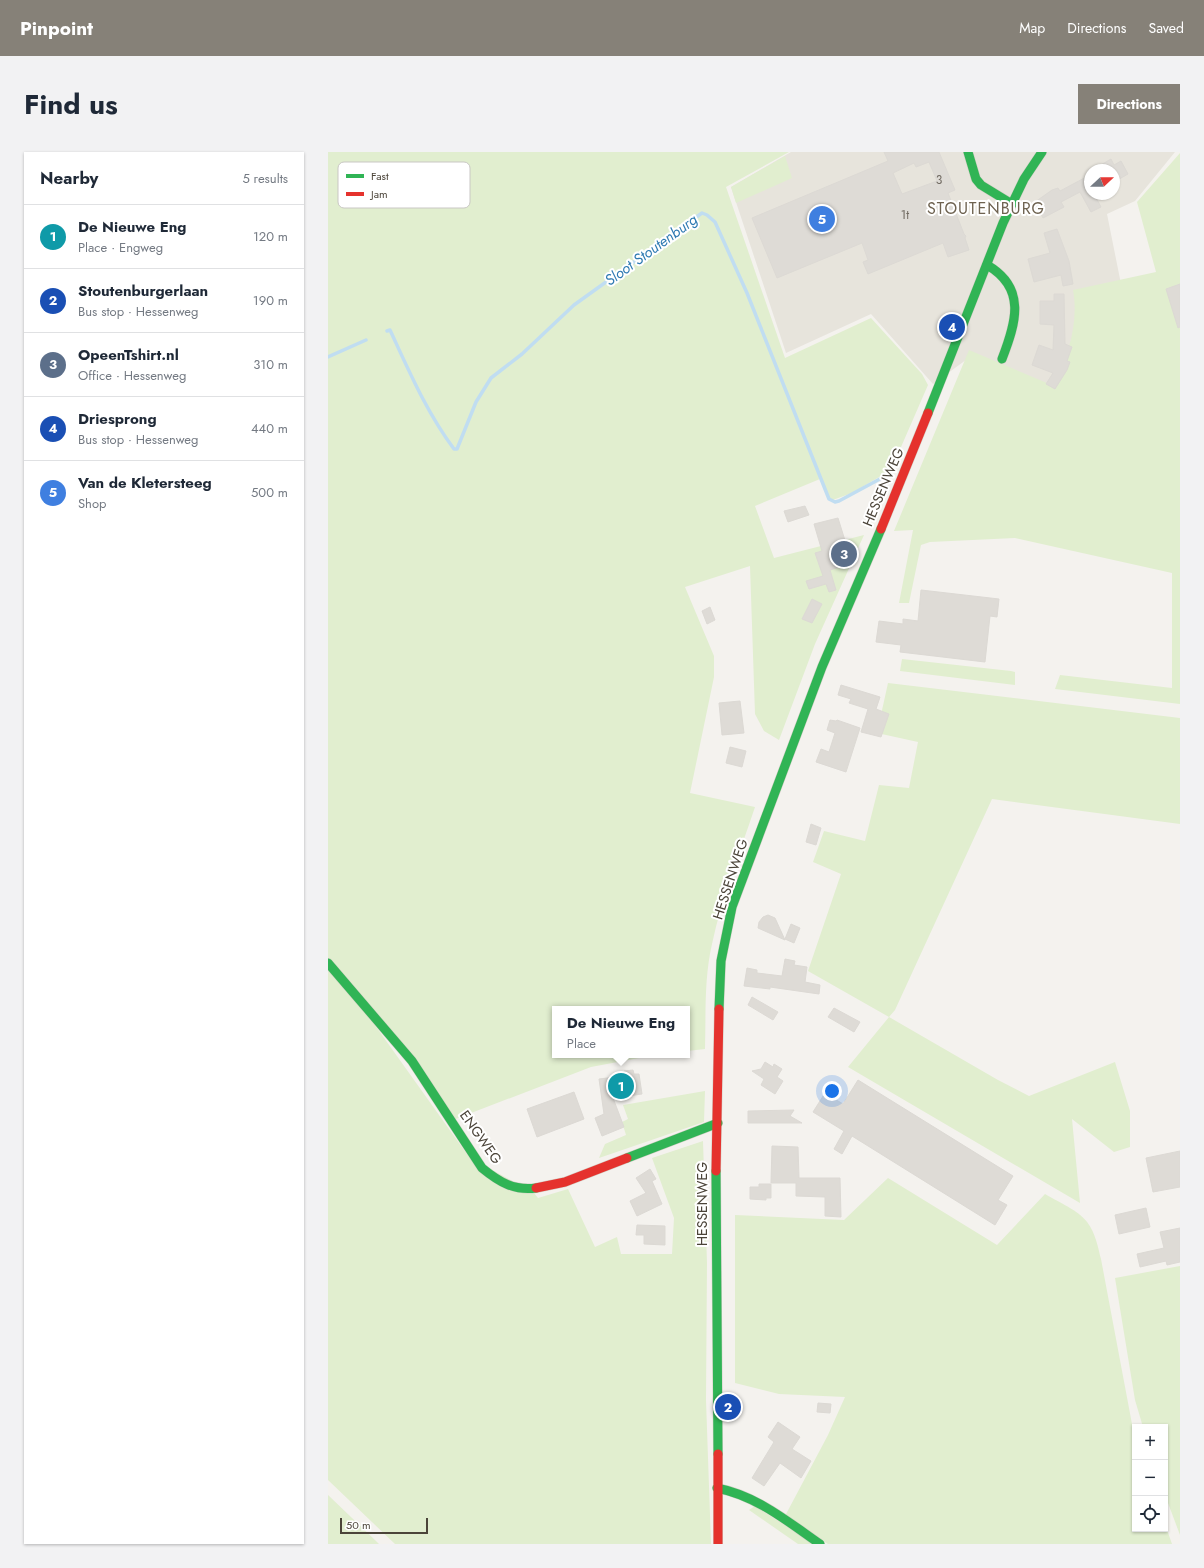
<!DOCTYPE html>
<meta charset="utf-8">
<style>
body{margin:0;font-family:Jost,sans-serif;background:#f2f2f3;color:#1f2937}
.controls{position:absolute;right:12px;bottom:12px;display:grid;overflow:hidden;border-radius:0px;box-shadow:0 1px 3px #0004}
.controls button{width:36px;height:36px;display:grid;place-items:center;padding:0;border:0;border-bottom:1px solid #e0e1e3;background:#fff;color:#1f2937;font:20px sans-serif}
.compass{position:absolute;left:756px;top:12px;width:36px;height:36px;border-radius:50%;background:#fff;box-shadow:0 1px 3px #0004;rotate:68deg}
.scale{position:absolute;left:12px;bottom:10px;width:88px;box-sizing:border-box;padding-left:4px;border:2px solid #4b4439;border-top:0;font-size:11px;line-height:14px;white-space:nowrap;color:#4b4439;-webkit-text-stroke:3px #fff;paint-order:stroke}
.you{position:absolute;left:504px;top:939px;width:14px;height:14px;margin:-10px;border:3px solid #fff;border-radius:50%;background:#1a73e8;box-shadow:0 0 0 6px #1a73e833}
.badge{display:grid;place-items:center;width:26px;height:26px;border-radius:50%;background:#868178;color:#fff;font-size:13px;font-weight:700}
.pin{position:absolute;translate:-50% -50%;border:2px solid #fff;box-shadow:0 1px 4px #0006}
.popup{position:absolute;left:224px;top:854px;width:138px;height:52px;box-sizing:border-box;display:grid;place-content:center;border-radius:0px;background:#fff;filter:drop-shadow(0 1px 3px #0005);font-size:13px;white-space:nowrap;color:#747a83}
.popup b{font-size:15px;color:#1f2937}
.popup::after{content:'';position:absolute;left:50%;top:100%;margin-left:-8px;border:8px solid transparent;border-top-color:#fff}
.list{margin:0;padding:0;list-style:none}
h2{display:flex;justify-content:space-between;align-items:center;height:52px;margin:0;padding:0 16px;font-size:17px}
h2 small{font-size:13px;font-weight:400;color:#747a83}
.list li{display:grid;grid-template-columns:26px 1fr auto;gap:12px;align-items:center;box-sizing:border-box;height:64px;padding:0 16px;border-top:1px solid #e0e1e3}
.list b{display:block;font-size:15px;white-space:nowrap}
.list p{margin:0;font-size:13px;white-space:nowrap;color:#747a83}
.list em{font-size:13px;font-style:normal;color:#747a83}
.icon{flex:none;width:22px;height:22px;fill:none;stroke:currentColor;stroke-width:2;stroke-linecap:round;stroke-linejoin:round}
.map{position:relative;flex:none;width:852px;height:1392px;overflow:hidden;border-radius:0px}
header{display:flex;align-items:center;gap:24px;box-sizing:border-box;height:56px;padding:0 20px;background:#868178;color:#fff}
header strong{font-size:19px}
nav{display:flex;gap:22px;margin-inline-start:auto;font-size:14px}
.intro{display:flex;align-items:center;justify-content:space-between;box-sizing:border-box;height:96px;padding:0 24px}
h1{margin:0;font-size:28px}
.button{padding:10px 18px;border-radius:0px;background:#868178;color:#fff;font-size:14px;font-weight:700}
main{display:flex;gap:24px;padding:0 24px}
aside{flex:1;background:#fff;border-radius:0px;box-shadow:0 1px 3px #0004}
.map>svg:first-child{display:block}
</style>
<header>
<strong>Pinpoint</strong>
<nav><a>Map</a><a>Directions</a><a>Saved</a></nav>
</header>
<div class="intro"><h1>Find us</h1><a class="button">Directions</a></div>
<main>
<aside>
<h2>Nearby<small>5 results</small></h2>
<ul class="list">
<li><span class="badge" style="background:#0f9aa8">1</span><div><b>De Nieuwe Eng</b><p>Place · Engweg</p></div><em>120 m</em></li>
<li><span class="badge" style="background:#1a4fb4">2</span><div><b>Stoutenburgerlaan</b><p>Bus stop · Hessenweg</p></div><em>190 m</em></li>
<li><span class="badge" style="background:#5c6f8a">3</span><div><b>OpeenTshirt.nl</b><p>Office · Hessenweg</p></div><em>310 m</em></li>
<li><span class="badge" style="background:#1a4fb4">4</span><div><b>Driesprong</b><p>Bus stop · Hessenweg</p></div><em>440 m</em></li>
<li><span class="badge" style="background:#3f7fe0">5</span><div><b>Van de Kletersteeg</b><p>Shop</p></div><em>500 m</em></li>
</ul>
</aside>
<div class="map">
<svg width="852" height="1392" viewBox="0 0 852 1392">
<rect width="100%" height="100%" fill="#f4f2ee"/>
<path fill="#e7e4dc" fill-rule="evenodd" d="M463,0H847L807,49L779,62L793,132L735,242L642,205L605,232L543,162L458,201L403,35ZM762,18H786V42H762Z"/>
<g fill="#e1eecf">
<path d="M0,0H461L398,35L457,206L543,166L594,222L600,233L563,318L524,341L502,349L492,327L427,354L446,406L536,383L487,492L451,588L436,579L427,562L422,414L357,435L386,504V525L362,641L427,655C412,700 394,745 384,792C376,827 378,862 377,897L359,899V857H227V903H327L263,915L125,968L0,806Z"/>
<path d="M852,1V552L727,537L732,523L844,536V421L687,386L602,390L593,393L581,451H571L585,378L566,379L641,198L726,234C740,204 751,171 745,138L828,120L809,50Z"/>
<path d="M457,4L464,26L408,51L403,35Z"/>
<path d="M574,507L683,519L687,520V533L572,519Z"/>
<path d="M560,531L852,566V672L664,647L567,858L561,865L670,928L701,944L787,910L802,959V995L786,1000L744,967L752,1051L520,915L561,865L480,819L513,722L485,710L496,679L537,689L551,633L581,636L590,590L549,581Z"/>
<path d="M0,815L29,848L141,1005L206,1041L210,1046L240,1037L267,1095L289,1085L293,1102H344L346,1066L324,1006L375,989L379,1111L378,1248L383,1392H67L0,1328Z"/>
<path d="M377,939L376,970L271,1006L277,992L298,983L294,970L300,967L295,953Z"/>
<path d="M560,1026L669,1093L717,1042C754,1063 764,1063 773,1107L807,1288V1377H837V1372L844,1392H500L457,1364L500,1283L517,1245L451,1242L407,1231V1063L516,1068Z"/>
<path d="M852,1114V1383L837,1343V1275H815L807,1248L787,1126Z"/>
<path d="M0,1343L48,1389L51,1392H0Z"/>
<path d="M427,1354L486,1392H470L421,1358Z"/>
</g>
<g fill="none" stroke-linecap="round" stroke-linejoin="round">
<g stroke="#c0ddf1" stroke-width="3.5">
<path d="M59,179L62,178C81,219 99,261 126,297H129L148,250L163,226L194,202L246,153L374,61L379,63L387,70L419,141L501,347L507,350L511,349L563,321"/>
<path d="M0,205L38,188"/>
</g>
</g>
<g fill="#dedbd6" stroke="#dcd9d4" fill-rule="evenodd">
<path d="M556,0H611L627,38L620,41L636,82L638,84L637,86L641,98L620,105L615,91L540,122L535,110L540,108L534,91L449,126L424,66L560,9ZM601,10L609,29L574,42L565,21L586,11L588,15Z"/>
<path d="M783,7L786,13L793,9L800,22L786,30V18H764Z"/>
<path d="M762,23V42H766L773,55L763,60L752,40L733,50L736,55L715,66L707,50L724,38L730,36L732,39Z"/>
<path d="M729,77L741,109L745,132L735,134L733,123L706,130L700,107L722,101L716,81Z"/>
<path d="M852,132V175L850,176L838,137Z"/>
<path d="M726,142H736L737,192L744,195L739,209L742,210L739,218L727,237L718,232L725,221L704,213L711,193L725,198L726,173L712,172V149H726Z"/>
<path d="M477,354L481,363L460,370L456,359Z"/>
<path d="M510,366L524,411L502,418L508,438L501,440L498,432L481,437L478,429L495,424L487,401L494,399L486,372Z"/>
<path d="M593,438L671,447L669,465L662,464L657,510L572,500L573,493L548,490L551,469L575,472V467L590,469Z"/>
<path d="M484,447L494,452L484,471L474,467Z"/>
<path d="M382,455L387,468L379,472L374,459Z"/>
<path d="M513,533L552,545L548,557L561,562L553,585L533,580L540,557L521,551L523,547L510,543Z"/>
<path d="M412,549L416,581L394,583L391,551Z"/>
<path d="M502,568L508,569L509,568L532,576L518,620L488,610L493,597L501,600L507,581L499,578Z"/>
<path d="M402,595L418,599L414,615L398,611Z"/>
<path d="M483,672L493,676L488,693L478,690Z"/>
<path d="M440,763L447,766L457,788L430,776L431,770L435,765Z"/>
<path d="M463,772L472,776L466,791L457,787Z"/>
<path d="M457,807L467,809L466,813L479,815L477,830L492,833L491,842L442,835V837L416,834L419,816L429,818V821L454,824Z"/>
<path d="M424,845L450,860L445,868L420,853Z"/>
<path d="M506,856L532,870L526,880L500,865Z"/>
<path d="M437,910L445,915L446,912L454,917L449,925L455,929L447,942L433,933L436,927L424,919L433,917Z"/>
<path d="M305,918L306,922H311L314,942L285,946L296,975L274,984L267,966L276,962L271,927L296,924V919Z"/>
<path d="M530,928L685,1024L670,1048L679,1053L667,1073L524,984L514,1002L506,997L516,979L485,960L497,941L515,952Z"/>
<path d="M246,940L256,967L209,985L199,957Z"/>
<path d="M466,958L462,964L474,971H420V959Z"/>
<path d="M444,994L470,995L471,1026H512L513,1065L497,1064V1045L468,1044V1031H443Z"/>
<path d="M852,999V1035L825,1040L818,1006Z"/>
<path d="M322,1017L328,1027L324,1029L334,1052L309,1064L302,1049L318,1041L308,1026Z"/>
<path d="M431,1032H443V1046H438V1048L422,1047V1035H431Z"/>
<path d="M818,1056L822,1075L791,1082L787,1063Z"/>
<path d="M309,1073L337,1074V1093L316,1092V1083H308Z"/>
<path d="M852,1076V1110L839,1113L838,1109L812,1115L809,1102L836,1096L832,1080Z"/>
<path d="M490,1251L503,1252L502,1261L489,1260Z"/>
<path d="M450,1270L472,1285L464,1297L483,1309L473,1326L452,1311L436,1334L424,1326L446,1290L440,1285Z"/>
</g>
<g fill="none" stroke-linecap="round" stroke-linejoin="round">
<defs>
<g id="fast">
<path d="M640,0L648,27L653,33L684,52"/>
<path d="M659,113C699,136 688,171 674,207"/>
<path d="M600,261L675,71L696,27L714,0"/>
<path d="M0,811L84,909L154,1016C171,1030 186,1039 208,1036"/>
<path d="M391,857L393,809L404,755L494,515L553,377"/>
<path d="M299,1006L390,971"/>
<path d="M388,1019L390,1302"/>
<path d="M389,1336C429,1344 459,1369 492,1392"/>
</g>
<g id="jam">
<path d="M553,377L600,261"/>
<path d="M388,1019L391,857"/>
<path d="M208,1036L237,1030L299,1006"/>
<path d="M390,1302V1392"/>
</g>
</defs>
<use href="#fast" stroke="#d3cfc5" stroke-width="10"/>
<use href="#jam" stroke="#d3cfc5" stroke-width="10"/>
<use href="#fast" stroke="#30b455" stroke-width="9"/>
<use href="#jam" stroke="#e5322d" stroke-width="9"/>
</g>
<g text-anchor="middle" stroke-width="4" stroke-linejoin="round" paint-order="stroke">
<g font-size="12" fill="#706a61">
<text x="611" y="32">3</text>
<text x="577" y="67">1t</text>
</g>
<g font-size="14" fill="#4b4439" stroke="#fff">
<text transform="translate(555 335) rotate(-67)" y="5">HESSENWEG</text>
<text transform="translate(402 727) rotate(-72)" y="5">HESSENWEG</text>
<text transform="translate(153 985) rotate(55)" y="5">ENGWEG</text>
<text transform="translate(374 1052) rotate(-90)" y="5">HESSENWEG</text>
</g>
<g font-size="15" font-style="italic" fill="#2e7ab2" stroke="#fff">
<text transform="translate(323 98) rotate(-36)" y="5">Sloot Stoutenburg</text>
</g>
<g font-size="16" letter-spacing="1" fill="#6e6250" stroke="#fff">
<text x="658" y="62">STOUTENBURG</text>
</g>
</g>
<rect x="10" y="10" width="132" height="46" rx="6" fill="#fff" stroke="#c9c7c4" stroke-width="1"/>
<rect x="18" y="22" width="18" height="4" fill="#30b455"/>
<rect x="18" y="40" width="18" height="4" fill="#e5322d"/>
<g font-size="11" fill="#4b4439">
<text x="43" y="28">Fast</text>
<text x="43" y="46">Jam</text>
</g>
</svg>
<div class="controls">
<button>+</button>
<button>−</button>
<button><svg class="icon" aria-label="locate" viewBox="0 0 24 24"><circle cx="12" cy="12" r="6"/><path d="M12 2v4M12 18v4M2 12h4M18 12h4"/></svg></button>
</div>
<svg class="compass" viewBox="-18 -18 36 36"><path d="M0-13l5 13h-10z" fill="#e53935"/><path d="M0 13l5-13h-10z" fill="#747a83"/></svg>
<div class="scale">50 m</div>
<div class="you"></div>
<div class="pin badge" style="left:293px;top:934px;background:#0f9aa8">1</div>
<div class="popup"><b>De Nieuwe Eng</b>Place</div>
<div class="pin badge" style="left:400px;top:1255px;background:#1a4fb4">2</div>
<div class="pin badge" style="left:516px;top:402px;background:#5c6f8a">3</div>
<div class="pin badge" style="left:624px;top:175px;background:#1a4fb4">4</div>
<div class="pin badge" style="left:494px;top:67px;background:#3f7fe0">5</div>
</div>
</main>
